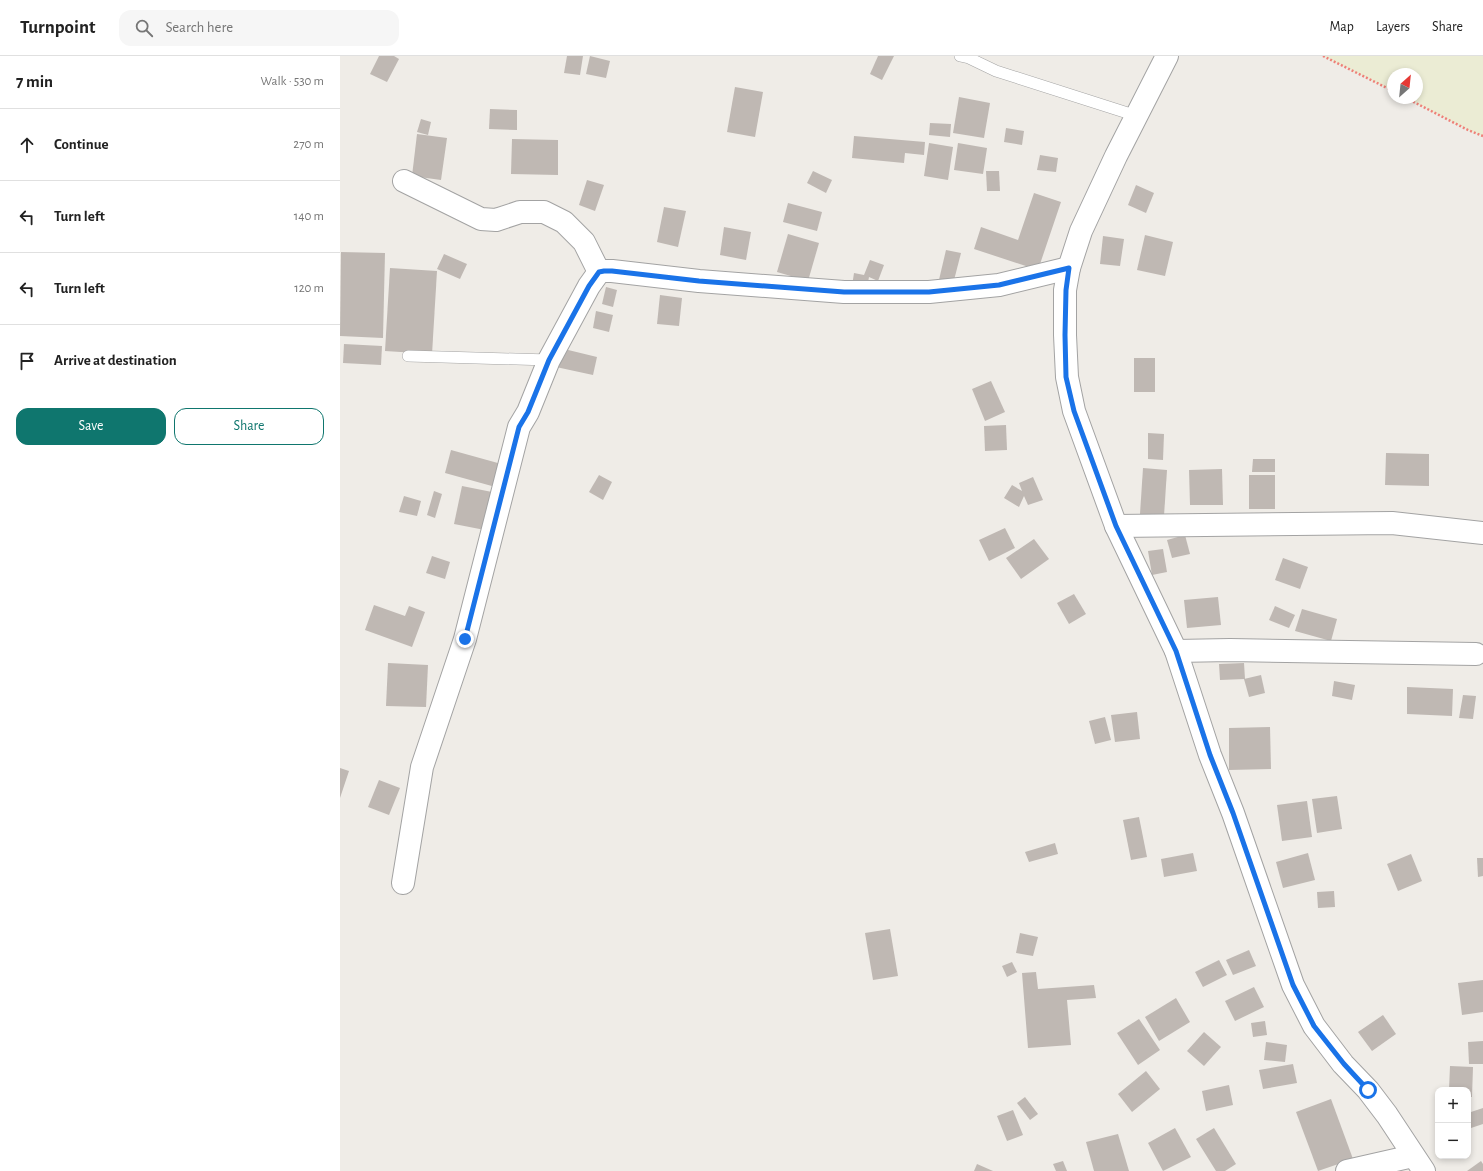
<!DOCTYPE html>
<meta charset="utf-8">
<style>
body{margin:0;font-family:"Alegreya Sans",sans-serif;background:#f6f6f6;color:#222}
.controls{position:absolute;right:12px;bottom:12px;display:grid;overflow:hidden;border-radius:8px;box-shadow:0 2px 6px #0003}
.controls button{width:36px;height:36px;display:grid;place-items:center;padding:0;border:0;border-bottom:1px solid #e0e0e0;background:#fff;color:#222;font:20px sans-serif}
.compass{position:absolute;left:1047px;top:12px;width:36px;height:36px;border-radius:50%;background:#fff;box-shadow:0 2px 6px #0003;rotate:27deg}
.stop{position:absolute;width:12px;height:12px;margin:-9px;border:3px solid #1a73e8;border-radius:50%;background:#fff}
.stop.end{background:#1a73e8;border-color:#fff;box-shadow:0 1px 4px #0008}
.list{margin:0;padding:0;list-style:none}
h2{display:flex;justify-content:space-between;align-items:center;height:52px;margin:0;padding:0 16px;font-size:17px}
h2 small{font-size:13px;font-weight:400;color:#767676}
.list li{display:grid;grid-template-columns:26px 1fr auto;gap:12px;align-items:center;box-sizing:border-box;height:72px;padding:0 16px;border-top:1px solid #e0e0e0}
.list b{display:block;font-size:15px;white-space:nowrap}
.list em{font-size:13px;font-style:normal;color:#767676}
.actions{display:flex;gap:8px;padding:12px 16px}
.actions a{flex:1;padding:9px 0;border:1px solid #0f766e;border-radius:12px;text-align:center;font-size:14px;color:#0f766e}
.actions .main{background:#0f766e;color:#fff}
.icon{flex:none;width:22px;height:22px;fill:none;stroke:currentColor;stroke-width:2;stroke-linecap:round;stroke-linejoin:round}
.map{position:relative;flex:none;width:1143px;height:1115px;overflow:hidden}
header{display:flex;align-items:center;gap:24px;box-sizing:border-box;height:56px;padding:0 20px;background:#fff;border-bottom:1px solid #e0e0e0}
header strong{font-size:19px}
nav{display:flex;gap:22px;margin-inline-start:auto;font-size:14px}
.search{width:280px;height:36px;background:#f6f6f6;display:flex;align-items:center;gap:10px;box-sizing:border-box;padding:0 14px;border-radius:12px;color:#767676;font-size:15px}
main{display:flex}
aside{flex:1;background:#fff}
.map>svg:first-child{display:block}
</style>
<header>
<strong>Turnpoint</strong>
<div class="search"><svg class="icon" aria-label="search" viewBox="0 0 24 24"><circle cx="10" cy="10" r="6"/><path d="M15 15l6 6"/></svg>Search here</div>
<nav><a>Map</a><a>Layers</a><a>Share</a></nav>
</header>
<main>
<aside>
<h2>7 min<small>Walk · 530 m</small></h2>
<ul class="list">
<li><svg class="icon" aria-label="ahead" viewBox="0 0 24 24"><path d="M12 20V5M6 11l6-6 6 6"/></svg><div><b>Continue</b></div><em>270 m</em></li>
<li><svg class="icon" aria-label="left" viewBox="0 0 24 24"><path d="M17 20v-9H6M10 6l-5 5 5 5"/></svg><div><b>Turn left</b></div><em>140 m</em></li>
<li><svg class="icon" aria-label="left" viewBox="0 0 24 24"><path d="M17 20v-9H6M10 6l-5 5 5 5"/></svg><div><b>Turn left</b></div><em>120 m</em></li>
<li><svg class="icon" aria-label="arrive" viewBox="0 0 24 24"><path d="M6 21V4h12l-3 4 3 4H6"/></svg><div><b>Arrive at destination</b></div></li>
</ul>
<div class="actions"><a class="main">Save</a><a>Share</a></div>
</aside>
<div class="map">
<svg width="1143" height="1115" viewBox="0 0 1143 1115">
<rect width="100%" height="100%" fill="#efece7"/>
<path fill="#ebecd4" d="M983,0H1143V80L1128,74L1066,42H1077V18H1053V35Z"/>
<g fill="#bfb8b3">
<path d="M39,0H54L59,3L47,26L30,18Z"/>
<path d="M227,0H243L240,19L224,17Z"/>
<path d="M250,0L270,5L266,22L246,18Z"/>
<path d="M538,0H554L542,24L530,18Z"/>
<path d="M395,31L423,36L415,81L387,76Z"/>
<path d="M619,41L650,47L644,82L613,77Z"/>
<path d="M150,53L177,54V74L149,73Z"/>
<path d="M81,63L91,66L88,79L77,76Z"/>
<path d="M590,67L611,68L610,81L589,79Z"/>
<path d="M666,72L684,75L682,89L664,86Z"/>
<path d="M77,78L107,82L101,124L72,120Z"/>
<path d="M514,80L585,86L584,99L565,97L564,107L512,102Z"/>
<path d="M172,83L218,84V119L171,118Z"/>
<path d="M589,87L613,91L608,124L584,120Z"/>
<path d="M618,87L647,92L643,118L614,114Z"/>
<path d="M700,99L718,102L716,116L697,114Z"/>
<path d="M473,115L492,124L486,137L467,127Z"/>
<path d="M646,115H659L660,135H647Z"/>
<path d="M247,124L264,129L255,155L239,149Z"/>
<path d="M796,129L814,137L806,157L788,149Z"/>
<path d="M694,137L721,146L698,214L634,193L641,171L678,184Z"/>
<path d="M448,147L482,156L477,175L443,166Z"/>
<path d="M324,151L346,155L338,191L317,186Z"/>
<path d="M384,171L411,176L406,204L380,199Z"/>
<path d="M448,178L479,187L468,225L437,216Z"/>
<path d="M805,179L833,186L825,220L797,214Z"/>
<path d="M763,180L784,183L780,210L760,208Z"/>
<path d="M606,194L621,197L612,232L598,228Z"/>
<path d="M1,196L45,197L43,282L0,280Z"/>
<path d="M104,198L127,208L120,223L97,213Z"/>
<path d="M530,204L544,209L538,225L529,221L527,232L512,230L514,217L524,219Z"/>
<path d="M50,212L97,215L92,298L45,295Z"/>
<path d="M266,231L277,234L273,251L262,248Z"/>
<path d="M320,239L342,242L339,270L317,268Z"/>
<path d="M256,255L273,259L269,276L253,272Z"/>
<path d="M4,288L42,290L41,309L3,307Z"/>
<path d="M220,292L257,301L253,319L216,311Z"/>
<rect x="794" y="302" width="21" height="34"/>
<path d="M651,325L665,356L645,365L632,333Z"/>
<path d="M666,369L667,394L645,395L644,370Z"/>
<path d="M808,377L824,378L823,404L808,403Z"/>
<path d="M111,394L165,409L159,432L105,417Z"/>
<path d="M1046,397L1089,398V430L1045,429Z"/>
<path d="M913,403H935V416H912Z"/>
<path d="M803,412L827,414L824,460L800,458Z"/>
<path d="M882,413L883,449H850L849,414Z"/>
<path d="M259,419L272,426L263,444L249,436Z"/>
<rect x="909" y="419" width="26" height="34"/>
<path d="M693,421L703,444L688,449L684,440L679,451L664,442L672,429L682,435L679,427Z"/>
<path d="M122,430L157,437L150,475L114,468Z"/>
<path d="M94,435L102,438L95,462L87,459Z"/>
<path d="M64,440L81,445L77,460L59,456Z"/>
<path d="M665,472L675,492L649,505L639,484Z"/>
<path d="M845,479L850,498L832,502L827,484Z"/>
<path d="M694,483L709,503L681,523L666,502Z"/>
<path d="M823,493L827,516L812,519L808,495Z"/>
<path d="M92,500L110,506L105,523L86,517Z"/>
<path d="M943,502L968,511L960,533L935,524Z"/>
<path d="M734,538L746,558L729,568L717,547Z"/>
<path d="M878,541L881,569L847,572L844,544Z"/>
<path d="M34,549L65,560L69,550L85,556L72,591L25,574Z"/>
<path d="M935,550L955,559L949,572L929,564Z"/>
<path d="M962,553L997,563L991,585L955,575Z"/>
<path d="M48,607L88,609L86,651L46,650Z"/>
<path d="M904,607L905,623L880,624L879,608Z"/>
<path d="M921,619L925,637L909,641L904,623Z"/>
<path d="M994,625L1015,629L1012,644L992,640Z"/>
<path d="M1067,631L1113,633L1112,660L1067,658Z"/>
<path d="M1123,639L1136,640L1133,663L1119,662Z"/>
<path d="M797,656L800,683L775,686L771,659Z"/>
<path d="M765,661L771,684L755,688L749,665Z"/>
<path d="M930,671L931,713L889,714V672Z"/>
<path d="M0,712L9,715L0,742Z"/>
<path d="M39,724L60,732L49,759L28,751Z"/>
<path d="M997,740L1002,773L977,777L972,743Z"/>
<path d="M967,745L972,781L942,785L937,749Z"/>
<path d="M799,761L807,801L791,804L783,764Z"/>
<path d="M715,787L718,798L689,806L685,796Z"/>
<path d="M853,797L857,815L824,821L821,803Z"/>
<path d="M968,797L975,824L943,832L936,806Z"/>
<path d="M1071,798L1082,825L1058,835L1047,808Z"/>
<path d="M1137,802H1143V820L1138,821Z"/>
<path d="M994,835L995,851L978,852L977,836Z"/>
<path d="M550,873L558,920L533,924L525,877Z"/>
<path d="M680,877L698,881L693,900L676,897Z"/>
<path d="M909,894L916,910L893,919L886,904Z"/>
<path d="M879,904L887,919L863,931L855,916Z"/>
<path d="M672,906L677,916L667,921L662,910Z"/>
<path d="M696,916L698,933L754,929L756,942L727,944L731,989L688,992L682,917Z"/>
<path d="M1143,924V956L1122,959L1118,927Z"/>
<path d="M914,931L924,951L895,965L885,945Z"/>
<path d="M836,942L850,966L819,985L805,961Z"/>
<path d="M1043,959L1056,978L1032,995L1018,976Z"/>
<path d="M799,963L820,994L798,1009L777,977Z"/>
<path d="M925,965L927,979L913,981L911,967Z"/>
<path d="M864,976L881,991L864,1010L847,995Z"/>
<path d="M1143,985V1008H1129L1128,986Z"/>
<path d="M926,986L947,989L945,1006L924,1004Z"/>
<path d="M953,1008L957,1027L923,1033L919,1014Z"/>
<path d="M1110,1010L1133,1011L1132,1041H1128V1034H1109Z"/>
<path d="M806,1015L820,1033L792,1056L778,1038Z"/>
<path d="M889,1029L893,1049L866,1055L862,1035Z"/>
<path d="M685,1041L698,1058L690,1064L677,1047Z"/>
<path d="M991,1043L1013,1103L978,1115L956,1056Z"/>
<path d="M1143,1052V1068L1128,1073V1057Z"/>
<path d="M673,1054L683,1079L667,1085L657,1060Z"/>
<path d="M835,1072L851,1101L823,1115L808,1087Z"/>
<path d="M874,1072L896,1108L885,1115H876L856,1083Z"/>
<path d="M778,1078L789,1115H754L746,1086Z"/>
<path d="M723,1105L727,1115H716L713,1108Z"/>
<path d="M1141,1105L1143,1108V1115H1127Z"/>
<path d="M637,1108L653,1115H634Z"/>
</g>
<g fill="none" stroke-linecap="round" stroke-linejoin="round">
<defs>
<g id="service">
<path d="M620,0L629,2L656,15L797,60"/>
<path d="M68,300L209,304"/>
</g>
<g id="minor">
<path d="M827,0L776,100L741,175L729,212L725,234V279L727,321L734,355L776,470L836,595L870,699L893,757L953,929L974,970L1003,1008L1028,1034L1047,1059L1084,1115"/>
<path d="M64,125L141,163L156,164L180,156H204L224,166L244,186L259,216"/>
<path d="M776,470L1052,467L1143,477"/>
<path d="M836,595L890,594L1136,598"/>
<path d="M63,827L82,711L125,583L179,371L188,356L209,304L249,230L259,216L264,215H272L359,225L504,236H589L659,229L729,212"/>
<path d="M1007,1115L1073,1100"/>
</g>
</defs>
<use href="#service" stroke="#a3a3a3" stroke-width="12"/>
<use href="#minor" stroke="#a3a3a3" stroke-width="24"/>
<g stroke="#ee8078" stroke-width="2.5" stroke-dasharray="2 2" stroke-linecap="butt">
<path d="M983,0L1053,35"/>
<path d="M1066,42L1128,74L1143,80"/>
</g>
<use href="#service" stroke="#fff" stroke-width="11"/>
<use href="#minor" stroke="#fff" stroke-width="22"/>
</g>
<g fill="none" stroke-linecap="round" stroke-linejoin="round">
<path stroke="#1a73e8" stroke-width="5" d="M125,583L179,371L188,356L209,304L249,230L259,216L264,215H272L359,225L504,236H589L659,229L729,212L726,234L725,279L726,321L734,355L776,470L836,595L870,699L893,757L953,929L974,970L1004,1008L1028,1034"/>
</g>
</svg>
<div class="controls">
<button>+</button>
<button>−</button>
</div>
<svg class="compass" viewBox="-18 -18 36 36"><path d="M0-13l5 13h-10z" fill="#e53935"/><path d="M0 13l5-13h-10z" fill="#767676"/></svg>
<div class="stop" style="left:1028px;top:1034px"></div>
<div class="stop end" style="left:125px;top:583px"></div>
</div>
</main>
